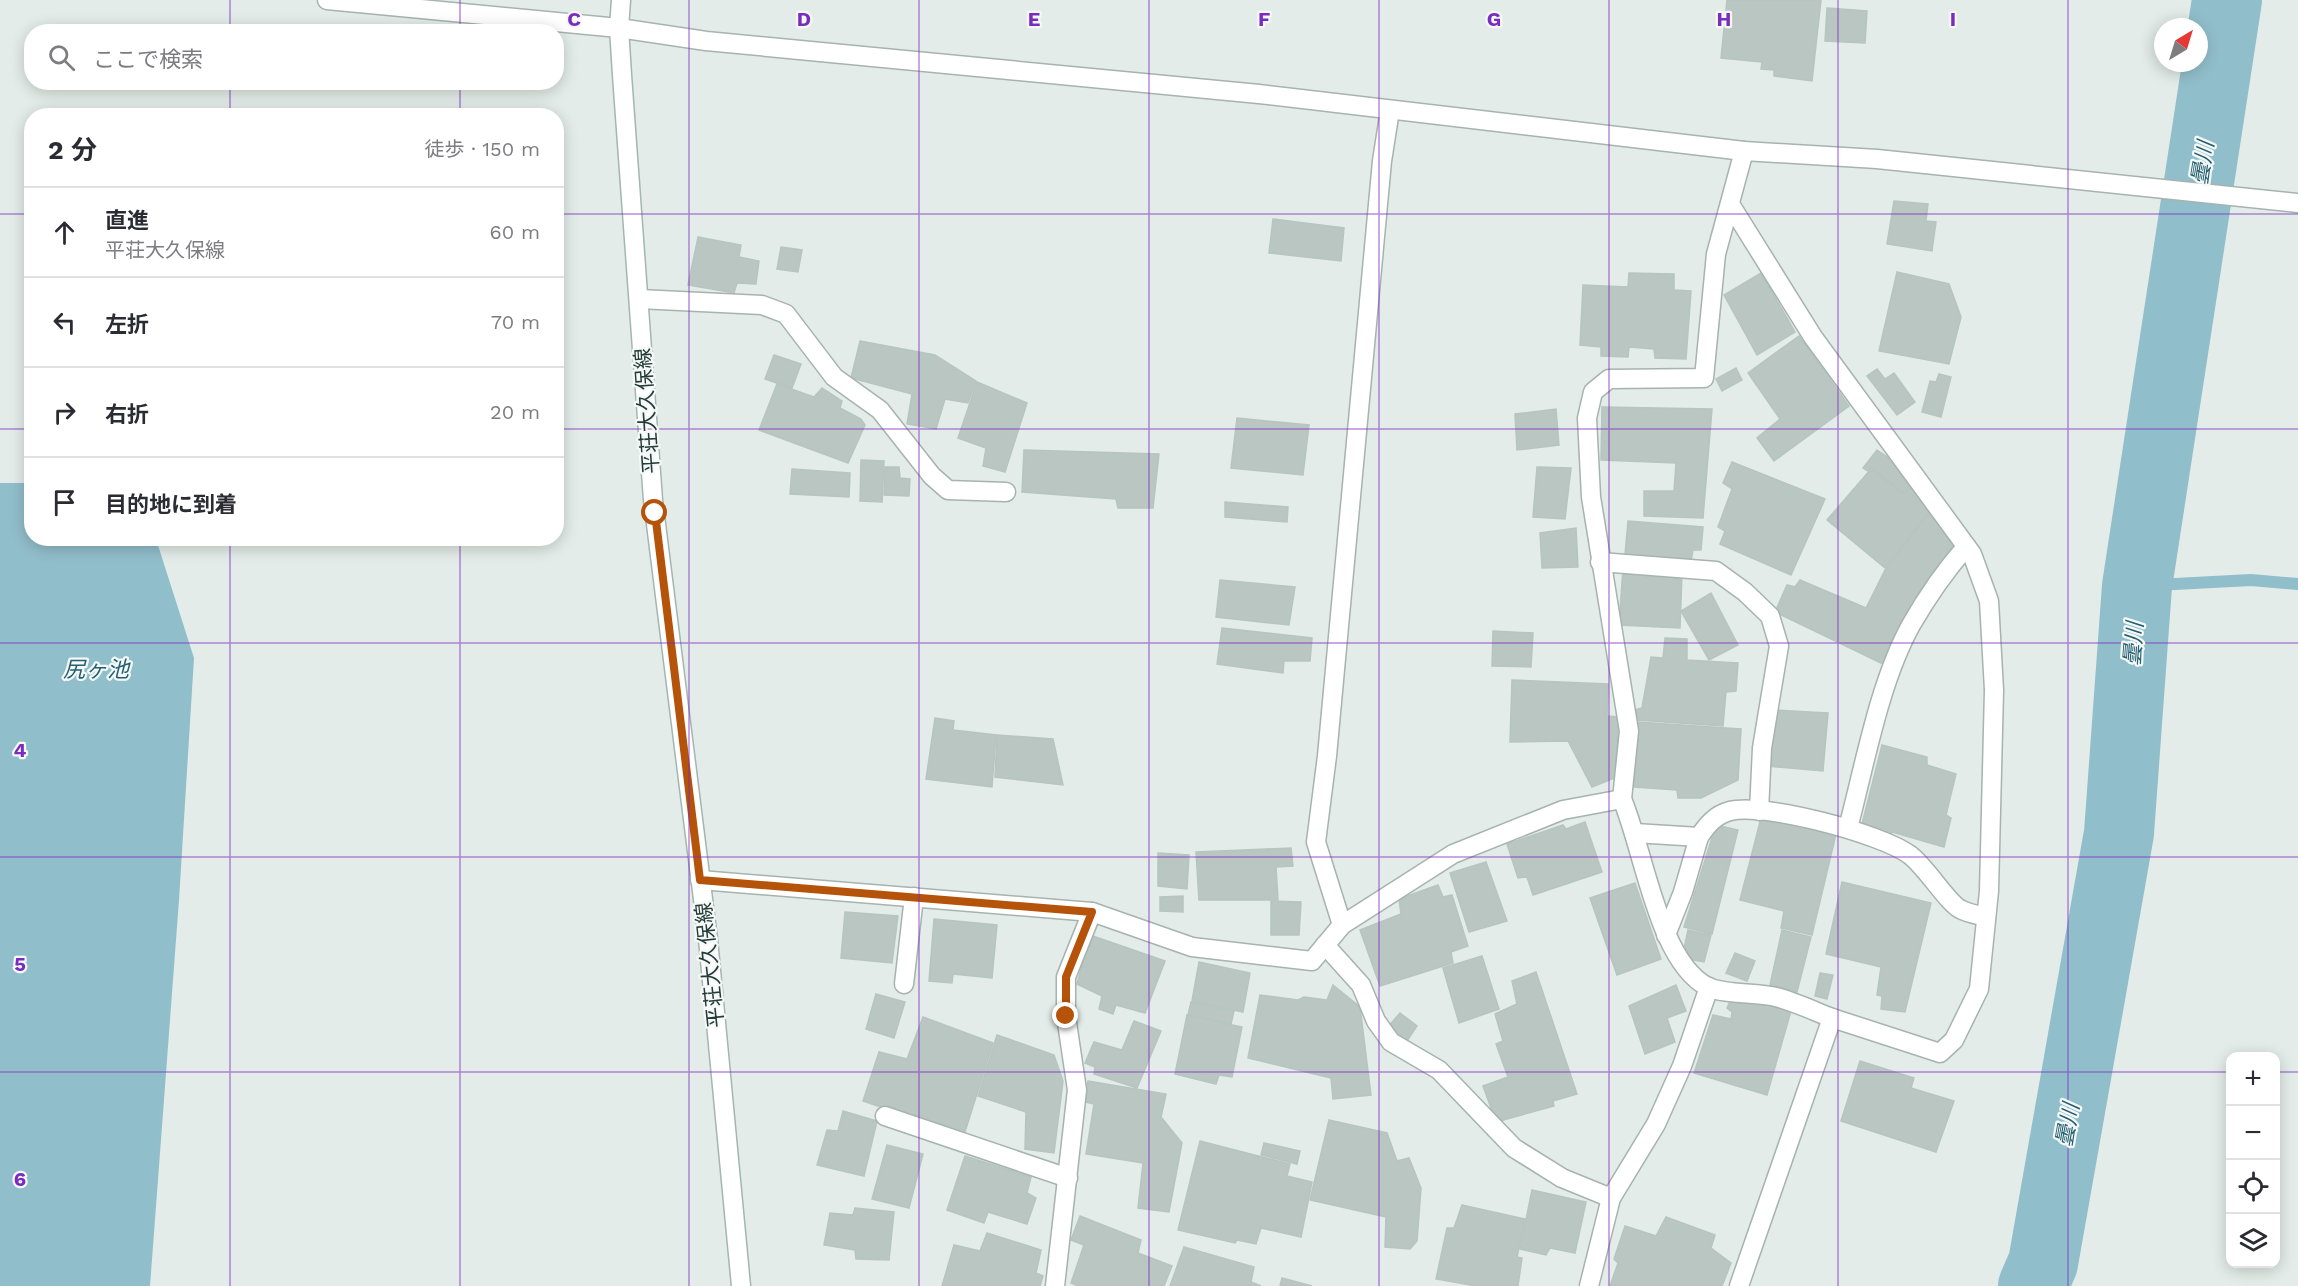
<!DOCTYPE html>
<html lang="ja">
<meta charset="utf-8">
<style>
body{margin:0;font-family:"Work Sans","Noto Sans JP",sans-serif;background:#f2f2f3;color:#2b2b33}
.controls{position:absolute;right:18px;bottom:18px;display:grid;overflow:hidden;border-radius:12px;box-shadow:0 3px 15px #0003}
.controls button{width:54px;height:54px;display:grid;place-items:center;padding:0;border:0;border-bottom:2px solid #e1e1e2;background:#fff;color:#2b2b33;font:30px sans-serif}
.compass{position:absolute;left:2154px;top:18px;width:54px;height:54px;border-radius:50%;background:#fff;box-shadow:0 3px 15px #0003;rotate:38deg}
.stop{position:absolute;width:18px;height:18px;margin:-14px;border:4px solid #b45309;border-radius:50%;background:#fff}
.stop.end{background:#b45309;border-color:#fff;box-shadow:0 2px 6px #0008}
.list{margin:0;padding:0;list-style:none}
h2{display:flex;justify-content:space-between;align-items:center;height:78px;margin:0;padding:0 24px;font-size:26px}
h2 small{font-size:20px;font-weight:400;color:#7c7c81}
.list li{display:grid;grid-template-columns:39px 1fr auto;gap:18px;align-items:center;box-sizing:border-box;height:90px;padding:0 24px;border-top:2px solid #e1e1e2}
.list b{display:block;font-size:22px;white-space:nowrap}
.list p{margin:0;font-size:20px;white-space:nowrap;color:#7c7c81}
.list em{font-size:20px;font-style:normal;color:#7c7c81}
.icon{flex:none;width:33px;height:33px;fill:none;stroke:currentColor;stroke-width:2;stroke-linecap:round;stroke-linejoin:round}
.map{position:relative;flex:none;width:2298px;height:1286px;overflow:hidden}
.search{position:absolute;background:#fff;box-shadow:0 3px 15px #0003;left:24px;top:24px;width:540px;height:66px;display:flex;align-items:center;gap:15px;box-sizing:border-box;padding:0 21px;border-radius:24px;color:#7c7c81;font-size:22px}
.panel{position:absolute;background:#fff;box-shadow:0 3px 15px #0003;left:24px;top:108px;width:540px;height:438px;border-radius:24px}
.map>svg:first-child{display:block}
</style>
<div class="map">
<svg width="2298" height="1286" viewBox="0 0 2298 1286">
<rect width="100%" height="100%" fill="#e3ece8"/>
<path fill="#91becb" d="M0,483H31L32,538L156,539L194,658L179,900L150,1286H0Z"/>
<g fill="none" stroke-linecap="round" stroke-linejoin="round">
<path stroke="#91becb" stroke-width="12" d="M2137,586L2251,580L2298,584"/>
<path stroke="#91becb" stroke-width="70" d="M2033,1286L2043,1263L2119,833L2137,586L2227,0"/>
</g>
<g fill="#b9c6c2" stroke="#b6c5c0" stroke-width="1.5">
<path d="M1727,0H1821L1812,81L1774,76V70L1761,69L1762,62L1721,58Z"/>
<path d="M1827,8L1867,11L1865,43L1825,41Z"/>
<path d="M1894,201L1928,204L1926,221L1936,222L1932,251L1887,244Z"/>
<path d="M1273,219L1344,228L1341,261L1269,253Z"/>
<path d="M698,237L741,245L739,257L759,261L756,284L737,283L734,293L688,285Z"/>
<path d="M781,247L802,250L798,272L777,269Z"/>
<path d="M1897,272L1949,284L1961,317L1949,364L1879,351Z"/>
<path d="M1629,273L1674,274V290L1691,291L1686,359L1655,358L1654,349L1629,347L1628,357L1601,356V347L1580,345L1583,285L1628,287Z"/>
<path d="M1761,273L1795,332L1757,355L1724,295Z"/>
<path d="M1799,336L1849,406L1774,461L1757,438L1780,419L1748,373Z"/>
<path d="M860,341L935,355L976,381L968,403L945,399L936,429L907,424L912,394L851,378Z"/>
<path d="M774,355L801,364L792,388L765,379Z"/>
<path d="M1736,368L1742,380L1722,391L1716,379Z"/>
<path d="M1877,369L1885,379L1894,373L1915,402L1897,415L1867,376Z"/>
<path d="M1939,374L1951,377L1941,417L1922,412L1930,381L1936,382Z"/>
<path d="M977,382L1027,403L1005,472L983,466L986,448L958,438Z"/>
<path d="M777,384L814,397L822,388L842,401L840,408L861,419L865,425L848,463L759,430Z"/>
<path d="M1602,407L1712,409L1703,518L1644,516V491H1674L1676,463L1601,460Z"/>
<path d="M1556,409L1559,445L1517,450L1515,414Z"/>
<path d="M1237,418L1309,425L1303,475L1231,468Z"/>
<path d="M1024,450L1159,454L1153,508H1118L1116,499L1022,492Z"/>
<path d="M1877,450L1895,462L1911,485L1904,493L1871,468L1868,471L1863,468Z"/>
<path d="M861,460L884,461L882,502L860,501Z"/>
<path d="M1732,462L1825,499L1791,575L1720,544L1725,531L1718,527L1732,489L1723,483Z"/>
<path d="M885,467H899L900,478L910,479L909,496L884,495Z"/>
<path d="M1537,467L1571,468L1565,519L1533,517Z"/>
<path d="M792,469L850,473L849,497L790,494Z"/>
<path d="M1871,469L1904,494L1912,486L1930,511L1885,568L1827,520Z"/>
<path d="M1225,502L1288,507L1287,522L1225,517Z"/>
<path d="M1930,512L1953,546L1915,600L1883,664L1775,612L1787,585L1795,587L1800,580L1866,608L1885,570Z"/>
<path d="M1628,521L1703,527L1701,550H1693L1691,561L1625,555Z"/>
<path d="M1576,528L1578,567L1542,568L1540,533Z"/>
<path d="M1623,568L1682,573L1680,628L1619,625Z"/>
<path d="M1220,580L1295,587L1289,625L1216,617Z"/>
<path d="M1711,593L1738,645L1709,660L1681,611Z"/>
<path d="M1222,628L1312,638L1310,661H1284L1283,673L1217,664Z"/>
<path d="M1493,631L1533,633L1531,667L1492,666Z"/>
<path d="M1665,638L1687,639V660L1738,663L1736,691L1726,692L1723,726L1636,720L1634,710L1642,708L1651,657L1663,658Z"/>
<path d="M1512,680L1608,684L1607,716L1618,717L1617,777L1592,787L1568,741L1510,742Z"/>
<path d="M1771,710L1828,713L1823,771L1767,766Z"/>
<path d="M935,718L954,721L953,730L996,735L992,787L926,779Z"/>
<path d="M1637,722L1741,729L1738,780L1701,798H1678L1677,790L1634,787Z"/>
<path d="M997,735L1053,739L1063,785L995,777Z"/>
<path d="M1882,745L1927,757V765L1956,774L1946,815L1951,818L1944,847L1892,832L1891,836L1861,828Z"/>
<path d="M1761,818L1836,834L1812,935L1781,928L1784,911L1740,900Z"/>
<path d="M1585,822L1602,872L1533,895L1527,877L1518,878L1507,844L1563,825L1566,829Z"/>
<path d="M1716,825L1738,830L1712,934L1684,927Z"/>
<path d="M1291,848L1293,866L1276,867L1278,900H1199L1196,852Z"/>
<path d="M1158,853L1189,855L1187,889L1158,886Z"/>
<path d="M1486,862L1507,921L1469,932L1450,873Z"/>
<path d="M1842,882L1931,903L1905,1012L1881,1009L1882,996L1877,995L1881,967L1826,954Z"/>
<path d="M1635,883L1661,959L1617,975L1590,898Z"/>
<path d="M1438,885L1443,897L1452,895L1468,946L1451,952L1453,963L1380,986L1360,930L1401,914L1399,899Z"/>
<path d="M1183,896V912L1160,911V897Z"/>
<path d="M1271,901L1301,902L1299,935H1271Z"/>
<path d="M845,912L898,916L892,963L841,958Z"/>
<path d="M934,919L997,925L992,978L953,974L952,983L929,981Z"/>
<path d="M1688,930L1711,935L1704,962L1682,958Z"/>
<path d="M1782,930L1811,937L1797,992L1770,985Z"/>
<path d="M1090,935L1165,961L1145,1013L1116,1005L1113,1014L1099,1009L1102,996L1077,984Z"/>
<path d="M1735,953L1755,961L1747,981L1726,973Z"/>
<path d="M1482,956L1499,1009L1459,1023L1443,968Z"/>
<path d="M1199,962L1250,973L1243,1012L1192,1001Z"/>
<path d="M1536,972L1577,1094L1553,1101L1554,1106L1496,1122L1483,1086L1508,1077L1496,1044L1503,1041L1495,1014L1517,1004L1512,981Z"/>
<path d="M1820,973L1833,975L1827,999L1815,996Z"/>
<path d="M1333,985L1360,1007L1371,1095L1333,1099L1331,1078L1248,1058L1260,995L1298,1000L1304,997L1327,1000Z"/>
<path d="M1676,985L1686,1011L1667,1018L1675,1042L1645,1054L1629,1006Z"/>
<path d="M876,994L905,1002L894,1038L866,1029Z"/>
<path d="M1732,997L1791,1011L1767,1095L1694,1073L1713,1015L1731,1019L1732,1012L1727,1008Z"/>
<path d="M1191,1002L1234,1011L1231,1024L1188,1015Z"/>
<path d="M1400,1013L1417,1026L1407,1041L1387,1028Z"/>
<path d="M1187,1015L1242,1027L1232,1077L1219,1075L1216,1084L1175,1074Z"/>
<path d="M923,1017L993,1043L964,1135L863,1101L879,1052L907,1059Z"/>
<path d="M1134,1021L1161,1031L1137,1088L1094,1074L1095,1067L1085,1063L1094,1042L1122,1050Z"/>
<path d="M997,1035L1054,1055L1063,1081L1054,1153L1025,1149L1026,1112L978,1096Z"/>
<path d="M1860,1061L1914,1078L1911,1088L1954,1101L1936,1152L1841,1121Z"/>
<path d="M1088,1081L1166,1094L1161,1117L1182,1143L1169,1212L1138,1208L1143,1163L1086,1154L1094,1104L1085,1102Z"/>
<path d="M843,1111L877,1121L864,1176L817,1165L827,1130L838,1131Z"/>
<path d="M1329,1120L1387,1133L1397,1161L1409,1158L1421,1188L1417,1241L1410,1249L1385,1247L1386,1217L1310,1200Z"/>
<path d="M1200,1141L1290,1164L1287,1176L1312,1182L1301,1237L1261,1228L1256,1244L1237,1240L1235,1243L1178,1230Z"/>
<path d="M1264,1143L1300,1151L1297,1164L1261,1155Z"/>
<path d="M887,1145L923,1154L909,1208L872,1199Z"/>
<path d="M965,1156L1031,1177L1027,1193L1036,1198L1027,1224L988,1212L984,1223L947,1210Z"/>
<path d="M1532,1190L1586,1202L1575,1253L1550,1248L1546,1255L1520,1249Z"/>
<path d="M1462,1205L1525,1219L1517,1257L1522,1258L1518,1286H1476L1436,1279L1447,1228H1454Z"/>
<path d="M855,1208L894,1212L889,1260L856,1259L855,1250L824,1245L830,1213L853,1215Z"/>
<path d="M1080,1216L1141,1240L1138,1253L1172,1266L1164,1286H1078L1071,1283L1084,1245L1071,1240Z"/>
<path d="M1666,1217L1715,1235L1711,1248L1731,1263L1722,1286H1610L1618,1263L1614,1259L1625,1226L1656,1236Z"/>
<path d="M987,1233L1041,1250L1036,1273L1043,1276L1040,1286H942L954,1245L980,1251Z"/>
<path d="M1184,1247L1254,1267L1251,1282L1261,1286H1170Z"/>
<path d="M1282,1278L1312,1286H1280Z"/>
</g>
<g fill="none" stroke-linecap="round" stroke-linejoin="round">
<defs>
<g id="service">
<path d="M1325,945L1361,985L1376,1021L1391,1042L1439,1070L1514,1148L1562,1178L1611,1198"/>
<path d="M904,984L914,897"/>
</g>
<g id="minor">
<path d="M327,0L619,28L706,41L1259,94L1744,151L1877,159L2298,203"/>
<path d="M1730,204L1813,337L1972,554L1989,601L1994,690L1989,891L1979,989L1954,1040L1940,1053L1832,1018L1739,1286"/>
<path d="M639,299L762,305L786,314L834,377L880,410L932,476L948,490L1006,492"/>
<path d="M1600,562L1716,571L1745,592L1770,616L1779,646L1762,748L1759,811"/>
<path d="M1622,799C1644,850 1658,962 1708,987C1725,995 1757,992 1776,997C1795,1002 1814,1011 1832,1018"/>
<path d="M1848,828C1865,764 1879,683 1911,625C1927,597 1945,571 1966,547"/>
<path d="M1635,833L1699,837C1707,825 1715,815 1730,811C1763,802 1882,834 1910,855C1926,867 1948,903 1960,909C1967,913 1978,915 1986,917"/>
<path d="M700,880L1092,912L1192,947L1312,961L1342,925L1453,854L1563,810L1622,799L1629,731L1591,497L1587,418L1593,392L1609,379L1704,378L1716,254L1744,151"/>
<path d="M1342,925L1316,842L1327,756L1382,161L1390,110"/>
<path d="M1666,935L1683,892L1699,837"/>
<path d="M885,1116L1068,1178"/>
<path d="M1055,1286L1077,1090L1066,1016V977L1092,912"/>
<path d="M1589,1286L1611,1198L1656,1124L1682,1066L1709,987"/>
</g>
<path id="secondary" d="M621,0L619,28L622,75L653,500L708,939L741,1286"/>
</defs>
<use href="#service" stroke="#a6b3af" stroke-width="21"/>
<use href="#minor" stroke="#a6b3af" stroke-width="21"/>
<use href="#secondary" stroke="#a3b6b1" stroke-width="21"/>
<use href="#service" stroke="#fff" stroke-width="18"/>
<use href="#minor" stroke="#fff" stroke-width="18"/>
<use href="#secondary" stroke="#fff" stroke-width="18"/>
</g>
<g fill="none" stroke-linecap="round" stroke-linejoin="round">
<path stroke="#b45309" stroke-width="8" d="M655,513L700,880L1092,912L1066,977V1016"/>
</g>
<path fill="none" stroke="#7b2cbf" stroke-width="1.5" stroke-opacity="0.55" d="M230,0V32M460,0V32M689,0V1286M919,0V1286M1149,0V1286M1379,0V1286M1609,0V1286M1838,0V1286M2068,0V1286M230,82V116M460,82V116M0,214H32M556,214H2298M0,429H32M556,429H2298M230,538V1286M460,538V1286M0,643H2298M0,857H2298M0,1072H2230M2276,1072H2298"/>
<g text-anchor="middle" stroke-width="4.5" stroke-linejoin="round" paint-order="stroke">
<g font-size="21" fill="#253b37" stroke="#f4f8f6">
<text transform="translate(647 411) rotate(-94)" y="7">平荘大久保線</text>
<text transform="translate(710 965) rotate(-96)" y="7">平荘大久保線</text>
</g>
<g font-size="22" font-style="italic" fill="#256071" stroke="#f4f8f6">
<text transform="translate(2202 163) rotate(-81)" y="8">曇川</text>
<text transform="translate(2133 644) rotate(-86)" y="8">曇川</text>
<text x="96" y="677">尻ヶ池</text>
<text transform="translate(2067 1125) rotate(-80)" y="8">曇川</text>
</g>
</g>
<g font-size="20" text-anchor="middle" font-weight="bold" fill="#7b2cbf" stroke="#f4f8f6" stroke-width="4.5" stroke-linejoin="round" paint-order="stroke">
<text x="574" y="26">C</text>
<text x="804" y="26">D</text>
<text x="1034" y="26">E</text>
<text x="1264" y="26">F</text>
<text x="1494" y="26">G</text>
<text x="1724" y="26">H</text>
<text x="1953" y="26">I</text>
<text x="20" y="757">4</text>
<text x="20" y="971">5</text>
<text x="20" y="1186">6</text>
</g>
</svg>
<div class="controls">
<button>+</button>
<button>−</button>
<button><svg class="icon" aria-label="locate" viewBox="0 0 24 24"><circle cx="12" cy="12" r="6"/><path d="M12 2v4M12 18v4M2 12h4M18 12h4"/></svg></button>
<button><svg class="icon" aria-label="layers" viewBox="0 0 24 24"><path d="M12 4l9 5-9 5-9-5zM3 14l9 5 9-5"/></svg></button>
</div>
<svg class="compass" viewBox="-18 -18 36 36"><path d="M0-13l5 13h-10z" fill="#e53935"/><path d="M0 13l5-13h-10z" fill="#7c7c81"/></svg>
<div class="stop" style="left:655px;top:513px"></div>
<div class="stop end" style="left:1066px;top:1016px"></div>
<div class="search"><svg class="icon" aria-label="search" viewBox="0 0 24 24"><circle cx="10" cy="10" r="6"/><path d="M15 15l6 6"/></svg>ここで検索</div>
<section class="panel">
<h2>2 分<small>徒歩 · 150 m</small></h2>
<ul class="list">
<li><svg class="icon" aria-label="ahead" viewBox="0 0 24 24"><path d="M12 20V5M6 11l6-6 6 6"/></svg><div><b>直進</b><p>平荘大久保線</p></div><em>60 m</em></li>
<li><svg class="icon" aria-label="left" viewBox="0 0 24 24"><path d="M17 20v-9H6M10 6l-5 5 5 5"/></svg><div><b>左折</b></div><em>70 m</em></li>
<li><svg class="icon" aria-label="right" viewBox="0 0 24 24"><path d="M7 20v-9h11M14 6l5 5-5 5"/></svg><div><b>右折</b></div><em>20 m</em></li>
<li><svg class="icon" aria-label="arrive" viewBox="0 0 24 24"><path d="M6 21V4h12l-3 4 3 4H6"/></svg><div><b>目的地に到着</b></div></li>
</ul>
</section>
</div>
